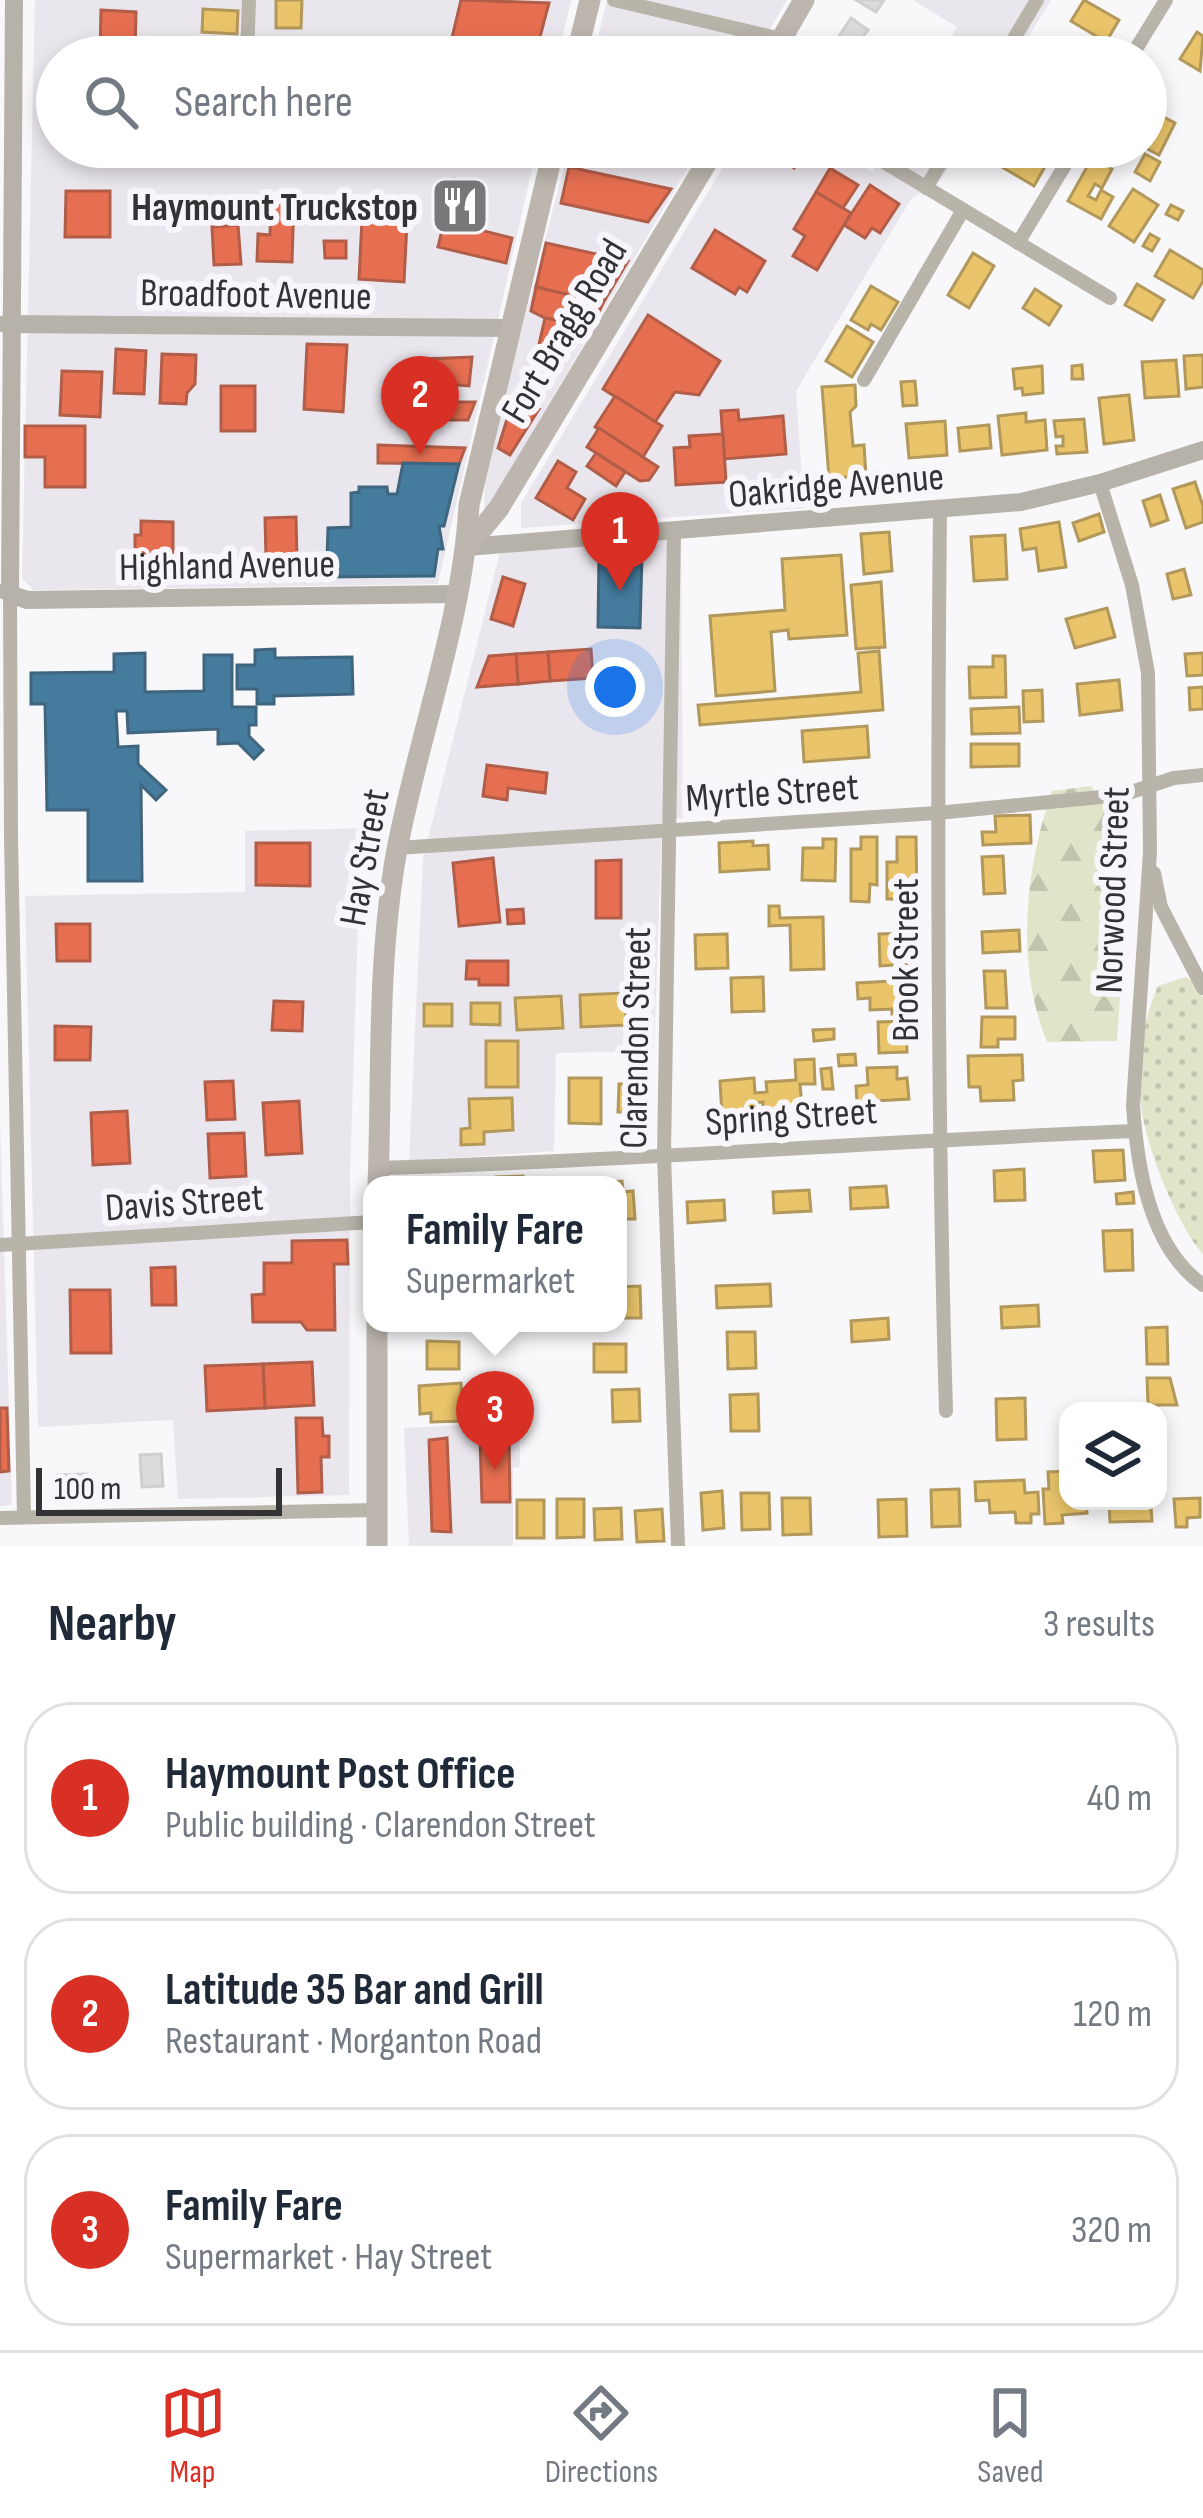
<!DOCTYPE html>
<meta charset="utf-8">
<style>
body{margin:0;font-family:"Sofia Sans Condensed",sans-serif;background:#f6f6f7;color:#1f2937}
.controls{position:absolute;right:36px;bottom:36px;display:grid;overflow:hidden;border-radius:24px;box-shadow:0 6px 18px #0003}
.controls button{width:108px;height:108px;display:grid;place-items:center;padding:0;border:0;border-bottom:3px solid #e0e1e3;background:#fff;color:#1f2937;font:60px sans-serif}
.scale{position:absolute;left:36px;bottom:30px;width:246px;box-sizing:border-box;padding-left:12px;border:6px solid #333234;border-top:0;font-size:33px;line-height:42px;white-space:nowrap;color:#333234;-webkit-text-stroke:9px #f8f6fb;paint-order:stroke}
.you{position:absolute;left:615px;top:687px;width:42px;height:42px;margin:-30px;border:9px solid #fff;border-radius:50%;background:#1a73e8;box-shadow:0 0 0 18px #1a73e833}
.badge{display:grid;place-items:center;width:78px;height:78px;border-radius:50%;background:#d93025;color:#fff;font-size:39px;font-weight:700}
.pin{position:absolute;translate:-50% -99px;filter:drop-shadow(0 3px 6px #0008)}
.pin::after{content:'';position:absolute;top:63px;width:42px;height:36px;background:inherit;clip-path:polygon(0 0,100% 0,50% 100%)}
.popup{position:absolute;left:363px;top:1176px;width:264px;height:156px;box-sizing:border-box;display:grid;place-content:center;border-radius:24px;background:#fff;filter:drop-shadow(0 3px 9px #0005);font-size:39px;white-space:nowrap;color:#747a83}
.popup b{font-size:45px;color:#1f2937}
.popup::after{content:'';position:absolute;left:50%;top:100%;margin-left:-24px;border:24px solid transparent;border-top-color:#fff}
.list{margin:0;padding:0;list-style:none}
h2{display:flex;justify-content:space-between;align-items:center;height:156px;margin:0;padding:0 48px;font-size:51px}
h2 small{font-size:39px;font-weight:400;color:#747a83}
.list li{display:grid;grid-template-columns:78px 1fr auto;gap:36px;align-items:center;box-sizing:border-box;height:192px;margin:0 24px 24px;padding:0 24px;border:3px solid #e0e1e3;border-radius:48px}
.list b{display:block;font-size:45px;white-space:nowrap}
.list p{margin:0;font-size:39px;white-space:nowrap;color:#747a83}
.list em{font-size:39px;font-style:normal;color:#747a83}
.icon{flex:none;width:66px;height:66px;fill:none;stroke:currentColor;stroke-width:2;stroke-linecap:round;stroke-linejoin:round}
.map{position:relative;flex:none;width:1203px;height:1546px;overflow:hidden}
.search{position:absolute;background:#fff;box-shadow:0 6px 18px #0003;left:36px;right:36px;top:36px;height:132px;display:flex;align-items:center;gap:30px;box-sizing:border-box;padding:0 42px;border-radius:66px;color:#747a83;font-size:45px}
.sheet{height:804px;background:#fff}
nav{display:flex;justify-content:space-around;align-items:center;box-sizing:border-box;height:168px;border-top:3px solid #e0e1e3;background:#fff;font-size:33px;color:#747a83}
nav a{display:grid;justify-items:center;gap:6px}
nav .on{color:#d93025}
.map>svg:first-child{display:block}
</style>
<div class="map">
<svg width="1203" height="1546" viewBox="0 0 1203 1546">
<defs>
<pattern id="forest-firs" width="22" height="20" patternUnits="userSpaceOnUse" patternTransform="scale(3)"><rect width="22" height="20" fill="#e0e5ca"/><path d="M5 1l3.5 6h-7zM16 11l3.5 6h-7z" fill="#c1c5ae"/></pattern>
<pattern id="park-dots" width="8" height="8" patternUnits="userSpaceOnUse" patternTransform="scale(3)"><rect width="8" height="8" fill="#e0e5ca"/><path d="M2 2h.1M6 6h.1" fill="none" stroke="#c1c5ae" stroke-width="1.8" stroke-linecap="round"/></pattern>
</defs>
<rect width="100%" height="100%" fill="#f8f7fa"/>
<g fill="#eae6ed">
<path d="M35,0H571L558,57H57V147H537L438,584L33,590L22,578Z"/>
<path d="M607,0H787L753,57H593Z"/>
<path d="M913,0H1051L1016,57H940L957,27Z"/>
<path d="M569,147H700L484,514L485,473Z"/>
<path d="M735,147H831L872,172L887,147H961L941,180L911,199L796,391L804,508L521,528V503Z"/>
<path d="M681,539L683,818L662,821L654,1051L556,1053L554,1151L409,1161L423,859L500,552Z"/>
<path d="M374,828L358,924L350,1175L349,1495L178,1499L173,1420L38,1427L25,896L245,892V831Z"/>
<path d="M0,1122L12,1505L0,1506Z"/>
<path d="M520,1422V1467L513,1468V1546H409L404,1428Z"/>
</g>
<path fill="url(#forest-firs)" d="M1091,786L1131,840L1117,1041L1047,1042C1015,964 1025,869 1052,791Z"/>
<path fill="url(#park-dots)" d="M1186,977L1196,984L1203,998V1255C1176,1222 1147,1150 1141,1107C1136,1068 1142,1021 1158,986Z"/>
<g fill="#e9c46a" stroke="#b2985a" stroke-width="3">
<path d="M276,0H302L301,28H276Z"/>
<path d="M1084,0L1119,20L1106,42L1071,21Z"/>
<path d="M203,9L238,11L237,34L202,32Z"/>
<path d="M1197,32L1203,36L1200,71L1180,59Z"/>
<path d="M1067,39L1095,57H1055Z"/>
<path d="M1146,108L1175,123L1159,155L1144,147Z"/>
<path d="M968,147H1001L1017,157L1023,147H1056L1034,186Z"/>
<path d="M1145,154L1160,162L1150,181L1135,172Z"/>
<path d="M1092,158L1112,169L1102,188L1095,184L1088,196L1096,200L1101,190L1113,197L1101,219L1068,201Z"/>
<path d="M1133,189L1158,205L1134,242L1109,226Z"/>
<path d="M1171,205L1183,211L1178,220L1166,214Z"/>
<path d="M1150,234L1159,239L1152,251L1143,246Z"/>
<path d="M1170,250L1203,270V281L1193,298L1155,276Z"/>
<path d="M973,253L994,266L969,308L948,295Z"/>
<path d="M1137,284L1164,300L1152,320L1125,305Z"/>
<path d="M871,286L898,302L881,330L871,324L868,330L851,320Z"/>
<path d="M1035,289L1061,306L1049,325L1023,308Z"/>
<path d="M847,326L873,342L852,377L826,361Z"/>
<path d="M1203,355V387L1186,389L1184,356Z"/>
<path d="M1176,360L1179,396L1145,398L1142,362Z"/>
<path d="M1082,365L1083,379H1072V366Z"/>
<path d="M1042,366L1043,393L1023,395L1022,388L1015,389L1013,369Z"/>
<path d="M915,381L917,405L903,406L901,382Z"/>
<path d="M855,385L856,406L850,412L853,446L864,445L866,476L829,478L822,387Z"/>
<path d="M1129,395L1134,440L1104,444L1099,398Z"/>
<path d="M1026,413V422L1045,420L1047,450L1002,455L998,416Z"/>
<path d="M1084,419L1087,452L1057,454L1056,446H1063V436L1056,437L1054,421Z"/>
<path d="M945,421L947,455L909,458L906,424Z"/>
<path d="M989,425L991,448L960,451L958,428Z"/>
<path d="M1195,482L1203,506V522L1186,528L1173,489Z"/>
<path d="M1160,495L1168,520L1151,526L1143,501Z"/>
<path d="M1099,514L1104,532L1079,541L1073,523Z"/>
<path d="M1059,522L1066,567L1039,571L1036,548L1023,550L1020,529Z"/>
<path d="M889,532L892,571L864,574L861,534Z"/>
<path d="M1005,535L1007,579L974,581L971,537Z"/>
<path d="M841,555L847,635L789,639L788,630L771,632L775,691L716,696L710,616L785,610L782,559Z"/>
<path d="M1184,569L1191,595L1173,599L1167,574Z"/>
<path d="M881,582L885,647L856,649L851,585Z"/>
<path d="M1107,608L1115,637L1075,648L1066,619Z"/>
<path d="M879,651L883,710L700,725L698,705L861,692L858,653Z"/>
<path d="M1203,653V675L1187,676L1185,654Z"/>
<path d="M993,656H1005L1006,697L970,698L969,667H993Z"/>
<path d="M1119,680L1122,710L1080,715L1077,684Z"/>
<path d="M1203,687V709L1190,710L1189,688Z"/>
<path d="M1042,690L1043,721L1024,722L1023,691Z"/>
<path d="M1019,707L1020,733L972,734L971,709Z"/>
<path d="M867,726L869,757L804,762L802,731Z"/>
<path d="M971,744H1019V766L971,767Z"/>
<path d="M1030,815L1031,843L983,845L982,832H996L995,816Z"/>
<path d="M861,837H877V885L870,884L869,902L851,901V849H861Z"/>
<path d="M897,837H916L917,899H887V862H897Z"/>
<path d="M823,839H836L835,881L802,880L803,848H823Z"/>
<path d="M753,841V846L768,845L769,869L720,872L719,843Z"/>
<path d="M1003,856L1005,893L984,894L982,857Z"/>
<path d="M769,906H779L780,918L823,917L824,969L791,970L790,925L769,926Z"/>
<path d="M1019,930L1020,951L983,953L982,932Z"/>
<path d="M907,933L908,964L880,966L879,934Z"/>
<path d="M727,934L728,968L696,969L695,935Z"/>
<path d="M984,971H1005L1007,1008H986Z"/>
<path d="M763,977L764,1011L732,1012L731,978Z"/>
<path d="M909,980L910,1013L892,1014V1009L870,1010V998L858,999L857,983Z"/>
<path d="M625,993L626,1025L581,1027L580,995Z"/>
<path d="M561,996L563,1028L517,1030L515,998Z"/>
<path d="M471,1003H500V1025L471,1024Z"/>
<rect x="424" y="1004" width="28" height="22"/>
<path d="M982,1017H1015V1039H998V1047H981Z"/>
<path d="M906,1021L907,1052L879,1053L878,1022Z"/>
<path d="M834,1029V1039L814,1041L813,1030Z"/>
<rect x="486" y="1041" width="32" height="46"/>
<path d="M855,1054L856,1065L839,1066L838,1055Z"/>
<path d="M1022,1055L1023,1080L1013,1081L1014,1100L981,1101L980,1087H969L968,1056Z"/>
<path d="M814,1059L815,1084H800L802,1107L763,1109V1102L756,1103L757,1112L722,1115L720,1081L754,1078L755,1093L767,1092L766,1082L796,1080L795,1060Z"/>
<path d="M897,1067V1079L907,1078L909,1099L857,1102L856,1086L868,1085L867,1068Z"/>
<path d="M831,1068L833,1089H823L821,1069Z"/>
<path d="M569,1078H601V1124L569,1123Z"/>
<path d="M619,1084H641L640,1113L618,1112Z"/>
<path d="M512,1098L513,1130L484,1132V1144L461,1145V1129L470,1128L469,1099Z"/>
<path d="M1123,1150L1125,1180L1095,1182L1093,1151Z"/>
<path d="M1024,1169L1025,1200L995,1201L994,1171Z"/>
<path d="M523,1176V1185H496V1177Z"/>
<path d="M622,1181L623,1192L633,1191L635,1219H618V1185H557Z"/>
<path d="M886,1186L888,1207L851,1209L850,1188Z"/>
<path d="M809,1190L811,1211L774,1213L773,1192Z"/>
<path d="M1133,1192L1134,1203L1117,1204L1116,1194Z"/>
<path d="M724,1200L725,1220L688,1223L687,1202Z"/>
<path d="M1132,1230L1133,1270L1105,1271L1103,1231Z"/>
<path d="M770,1284L771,1306L717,1308L716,1286Z"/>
<path d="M640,1286L641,1318H618V1287Z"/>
<path d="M1038,1305L1039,1326L1002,1328L1001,1307Z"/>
<path d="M888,1318L889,1339L852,1342L851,1321Z"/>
<path d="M1167,1327L1168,1364H1147L1146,1328Z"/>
<path d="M727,1332H755L756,1368L728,1369Z"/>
<path d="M427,1341L459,1342V1369H427Z"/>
<rect x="594" y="1344" width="32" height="28"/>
<path d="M1147,1378H1170L1177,1405H1148Z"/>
<path d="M461,1383L463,1421L431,1422V1413L420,1414L419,1386Z"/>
<path d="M639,1389L640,1421L613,1422L612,1390Z"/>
<path d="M758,1394L759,1431H731L730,1395Z"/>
<path d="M504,1395L506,1413L472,1415L471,1397Z"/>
<path d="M1025,1398L1026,1439L997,1440L996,1399Z"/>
<path d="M1068,1471V1501H1086L1087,1513L1062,1515L1063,1523L1045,1524L1043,1489H1049L1048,1472Z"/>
<path d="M1024,1480L1025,1493L1038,1492L1039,1514H1031V1523H1016L1015,1512L990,1513L989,1500L976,1501L975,1482Z"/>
<path d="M959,1489L960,1526L932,1527L931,1490Z"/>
<path d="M722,1491L724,1528L703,1530L701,1493Z"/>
<path d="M741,1493H769L770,1529L742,1530Z"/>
<path d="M782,1498H810L811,1534L783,1535Z"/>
<path d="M1200,1498V1517L1187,1518V1527H1176L1174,1499Z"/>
<path d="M557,1499H584V1537L557,1538Z"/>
<path d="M906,1499L907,1536L879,1537L878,1500Z"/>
<rect x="517" y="1500" width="27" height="38"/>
<path d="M1109,1501H1139L1140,1507H1151L1152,1521L1110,1522Z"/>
<path d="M621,1508L622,1539L595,1540L594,1509Z"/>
<path d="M662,1509L664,1541L637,1542L635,1511Z"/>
</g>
<g fill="#e76f51" stroke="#b15d48" stroke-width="3">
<path d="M461,0L549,3L535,56L486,43L472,47L451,42Z"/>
<path d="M101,10L136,12L135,55L100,53Z"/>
<path d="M668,42L687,47L684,57H631L634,47L665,55Z"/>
<path d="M486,43L535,56L534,57H483Z"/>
<rect x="207" y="49" width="26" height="8"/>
<path d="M764,147H804L807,148L794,168Z"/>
<path d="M569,167L671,189L648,222L561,203Z"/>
<path d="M830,168L858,185L843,208L816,192Z"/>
<path d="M454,179L478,184L468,227L512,238L506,263L438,247Z"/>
<path d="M870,185L899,204L880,233L872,228L865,238L844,225Z"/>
<path d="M66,191H110V237H65Z"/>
<path d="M816,192L851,213L817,270L793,256L805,236L794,229Z"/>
<path d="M271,197L294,198L292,262L257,261L258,234L270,235Z"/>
<path d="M363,200L408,203L404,282L359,279Z"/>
<path d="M238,225L241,264L214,265L212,227Z"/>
<path d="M715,230L765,261L747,292L739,287L735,294L692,268Z"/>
<path d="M324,241H346V258H325Z"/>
<path d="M546,243L628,261L603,303L536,287Z"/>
<path d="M536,287L603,303L593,325L545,318L531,311Z"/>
<path d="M648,315L720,361L699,395L675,392L655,422L603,389Z"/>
<path d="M545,318L583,326L559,370L534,366Z"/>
<path d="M307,344L347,345L343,412L304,409Z"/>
<path d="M116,349L146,351L144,394L114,393Z"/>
<path d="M162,354L196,355L195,384L187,393L186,404L160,403Z"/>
<path d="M472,357L469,386L423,382V359Z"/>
<path d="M62,371L102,372L100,417L60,415Z"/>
<rect x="221" y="386" width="34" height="45"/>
<path d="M615,396L662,426L643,457L595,427Z"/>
<path d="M513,400L539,409L510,455L498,448Z"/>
<path d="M392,402H475L468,420H392Z"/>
<path d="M738,410L739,420L783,416L786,454L724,459L721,411Z"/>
<path d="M25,426H85V487H45V457H25Z"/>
<path d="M599,428L658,467L649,480L640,481L587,447Z"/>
<path d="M723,434L726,482L676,485L674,448L690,447L689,436Z"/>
<path d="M378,445L465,448L459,464L378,463Z"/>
<path d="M596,453L625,472L616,486L587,466Z"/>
<path d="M558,461L576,472L567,488L585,499L573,520L536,498Z"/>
<path d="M296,517L297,558H266L265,518Z"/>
<path d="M141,521L173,522V554L135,553V535H141Z"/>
<path d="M503,577L525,584L513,626L491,619Z"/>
<path d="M591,649L593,678L550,681L548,652Z"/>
<path d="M548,652L550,681L518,684L516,654Z"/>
<path d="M516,654L518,684L477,687L489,656Z"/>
<path d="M628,678V711H604V700H595V679Z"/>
<path d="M487,765L547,773L545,793L508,788L507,800L483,796Z"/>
<path d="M256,843H310V886L256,885Z"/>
<path d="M493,858L500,922L459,926L453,863Z"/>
<path d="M621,860V918H596V861Z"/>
<path d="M523,909L524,923L508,924L507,910Z"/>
<path d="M56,924H90V961H57Z"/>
<path d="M467,961H508V985H479V979H466Z"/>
<path d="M274,1001L303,1002L302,1031L272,1030Z"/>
<path d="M55,1026L91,1027L90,1060H55Z"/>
<path d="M233,1081L235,1119L207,1120L205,1082Z"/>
<path d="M299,1101L302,1153L266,1155L263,1103Z"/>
<path d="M127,1111L130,1163L93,1165L91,1113Z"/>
<path d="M244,1133L246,1176L210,1178L208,1134Z"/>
<path d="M347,1240L348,1264H334L335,1330H307L301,1322H253L252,1295L264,1294V1263H292V1241Z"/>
<path d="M175,1267L176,1305H152L151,1268Z"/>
<path d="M70,1290H110L111,1353H71Z"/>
<path d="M312,1362L314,1405L265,1408L263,1364Z"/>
<path d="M263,1364L265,1408L207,1411L205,1366Z"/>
<path d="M0,1408H7L9,1471L0,1472Z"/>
<path d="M296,1418H322L323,1436H329V1457H321L322,1492L298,1493Z"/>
<path d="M509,1437L510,1502H482L480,1438Z"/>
<path d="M447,1438L451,1532L432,1531L429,1440Z"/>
</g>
<g fill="#457b9d" stroke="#40657e" stroke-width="3">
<path d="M403,463L459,464L444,526H439L443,549H438L434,576L322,577L321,559H327L328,528L351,527V493L359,492V487H387L388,494H397Z"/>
<path d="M599,555H642L640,628L598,627Z"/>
<path d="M275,649V658L352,657L353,694L274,696V704H257V689H237V665H255V650Z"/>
<path d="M145,653V692L204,691V655H232V707H256V725H249V736L263,750L254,759L238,743L218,744V729L128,733L127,711H116L118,747L138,746V764L166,790L156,800L141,785L142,881H88V810H47L45,704H31V673L114,672V654Z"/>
</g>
<g fill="#dbdbdd" stroke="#cfced0" stroke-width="3">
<path d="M856,0H884L876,12Z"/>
<path d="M851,18L868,30L847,57L832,47Z"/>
<path d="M161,1454L163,1486L142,1487L140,1455Z"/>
<path d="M87,1474V1493L59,1495L58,1475Z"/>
</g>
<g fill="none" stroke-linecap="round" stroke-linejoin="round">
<g stroke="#b8b4aa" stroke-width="14">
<path d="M614,0L781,39"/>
<path d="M247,57L249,0"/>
<path d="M1003,57L1037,0"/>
<path d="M1131,57L1166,0"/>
<path d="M859,147L1110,298"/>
<path d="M244,156V147"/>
<path d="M926,188L950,147"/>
<path d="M1018,243L1076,147"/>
<path d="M864,380L963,210"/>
<path d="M1100,483L1132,585L1148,673L1150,852L1133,1105C1137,1166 1149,1247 1203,1285"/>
<path d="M940,509C937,810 937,1110 946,1411"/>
<path d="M674,530L664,1156L678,1546"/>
<path d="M0,591L10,594L11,837L24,1517"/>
<path d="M397,848L937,813L1122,795L1174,778L1203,775"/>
<path d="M1154,873L1161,907L1203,988"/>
<path d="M379,1168C631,1161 883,1141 1135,1131"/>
<path d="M0,1245L372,1222"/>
<path d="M0,1518L376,1510"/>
</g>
<g stroke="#b7b2a9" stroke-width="18">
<path d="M14,0L10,594L27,600L456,594"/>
<path d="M5,324L511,328"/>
<path d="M467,547L1021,502L1100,483L1203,450"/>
</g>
<g stroke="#bcb6ae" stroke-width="21">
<path d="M576,57L590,0"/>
<path d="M771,57L804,0"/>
<path d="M467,547L499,508L716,147"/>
<path d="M378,1185C382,1074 377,964 396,855C417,740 463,621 469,505L554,147"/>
<path d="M377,1546V1323"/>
</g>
</g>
<defs>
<symbol id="restaurant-square" viewBox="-11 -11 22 22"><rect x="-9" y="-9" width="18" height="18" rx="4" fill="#787779" stroke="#f8f6fb"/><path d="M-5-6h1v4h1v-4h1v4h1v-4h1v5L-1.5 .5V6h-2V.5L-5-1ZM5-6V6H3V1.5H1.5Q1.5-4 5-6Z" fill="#fff"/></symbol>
</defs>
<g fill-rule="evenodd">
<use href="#restaurant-square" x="427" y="173" width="66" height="66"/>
</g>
<g text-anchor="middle" stroke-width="12" stroke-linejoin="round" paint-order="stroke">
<g font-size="39" font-weight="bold" fill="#333234" stroke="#f8f6fb" text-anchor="end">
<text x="418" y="220">Haymount Truckstop</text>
</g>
<g font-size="39" fill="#333234" stroke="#f8f6fb">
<text transform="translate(256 293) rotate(1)" y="14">Broadfoot Avenue</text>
<text transform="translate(563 330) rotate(-59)" y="14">Fort Bragg Road</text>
<text transform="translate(836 484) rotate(-5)" y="14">Oakridge Avenue</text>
<text transform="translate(227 564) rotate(-1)" y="14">Highland Avenue</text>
<text transform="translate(772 791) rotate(-4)" y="14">Myrtle Street</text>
<text transform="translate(363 857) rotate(-80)" y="14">Hay Street</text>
<text transform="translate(1111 890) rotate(-88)" y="14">Norwood Street</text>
<text transform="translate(904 960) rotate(-90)" y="14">Brook Street</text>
<text transform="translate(634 1038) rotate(-89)" y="14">Clarendon Street</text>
<text transform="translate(791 1115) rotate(-4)" y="14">Spring Street</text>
<text transform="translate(184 1201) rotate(-4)" y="14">Davis Street</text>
</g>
</g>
</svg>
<div class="controls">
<button><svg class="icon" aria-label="layers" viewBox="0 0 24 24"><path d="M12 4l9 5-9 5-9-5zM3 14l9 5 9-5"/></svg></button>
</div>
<div class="scale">100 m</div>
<div class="you"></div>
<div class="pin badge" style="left:620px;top:591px">1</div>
<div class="pin badge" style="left:420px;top:455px">2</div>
<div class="pin badge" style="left:495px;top:1470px">3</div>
<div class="popup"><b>Family Fare</b>Supermarket</div>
<div class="search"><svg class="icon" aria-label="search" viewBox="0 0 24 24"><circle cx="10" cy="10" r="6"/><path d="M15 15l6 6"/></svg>Search here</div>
</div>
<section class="sheet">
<h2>Nearby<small>3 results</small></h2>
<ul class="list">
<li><span class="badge">1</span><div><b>Haymount Post Office</b><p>Public building · Clarendon Street</p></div><em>40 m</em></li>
<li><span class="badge">2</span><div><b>Latitude 35 Bar and Grill</b><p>Restaurant · Morganton Road</p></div><em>120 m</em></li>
<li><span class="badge">3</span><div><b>Family Fare</b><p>Supermarket · Hay Street</p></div><em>320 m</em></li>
</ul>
</section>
<nav>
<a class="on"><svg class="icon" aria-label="map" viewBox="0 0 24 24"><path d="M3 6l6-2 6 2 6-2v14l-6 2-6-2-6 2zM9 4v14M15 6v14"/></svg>Map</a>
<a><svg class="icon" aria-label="directions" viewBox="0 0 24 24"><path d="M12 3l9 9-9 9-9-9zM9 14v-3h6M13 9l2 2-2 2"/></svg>Directions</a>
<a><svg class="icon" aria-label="saved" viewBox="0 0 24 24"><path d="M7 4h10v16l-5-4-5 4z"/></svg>Saved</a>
</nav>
